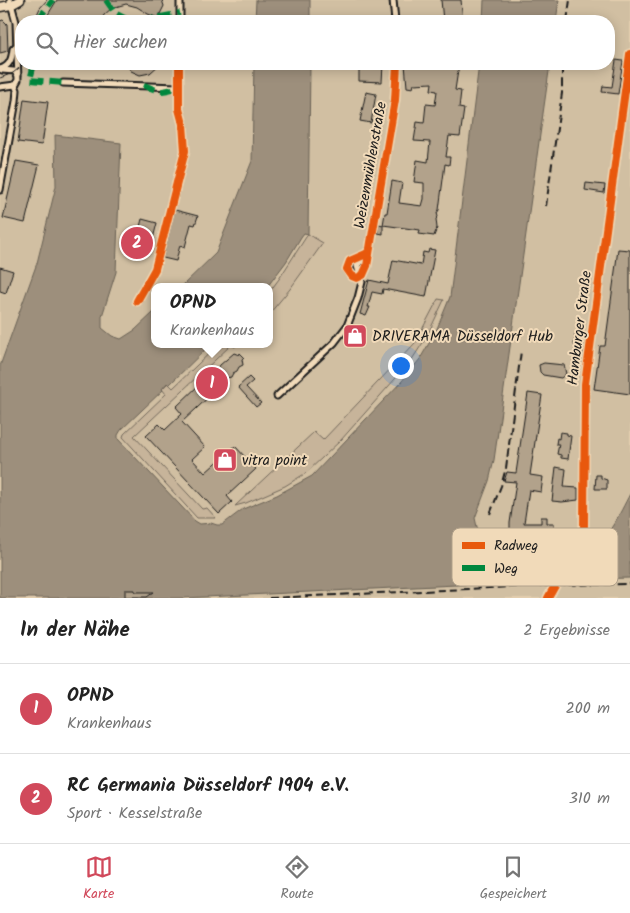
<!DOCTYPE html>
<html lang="de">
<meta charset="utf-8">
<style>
body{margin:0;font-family:Kalam,sans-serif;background:#f2f2f2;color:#222}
.you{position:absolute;left:400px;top:365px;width:18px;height:18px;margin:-12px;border:4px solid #fff;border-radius:50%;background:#1a73e8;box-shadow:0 0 0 8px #1a73e833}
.badge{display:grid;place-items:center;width:32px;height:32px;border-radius:50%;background:#d1495b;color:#fff;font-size:16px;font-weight:700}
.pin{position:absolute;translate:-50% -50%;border:2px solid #fff;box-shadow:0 1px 5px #0006}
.popup{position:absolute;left:151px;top:283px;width:122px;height:65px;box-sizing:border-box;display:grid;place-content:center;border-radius:10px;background:#fff;filter:drop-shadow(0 1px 4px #0005);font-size:16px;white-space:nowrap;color:#767676}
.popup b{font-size:19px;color:#222}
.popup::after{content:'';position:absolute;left:50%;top:100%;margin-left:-10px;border:10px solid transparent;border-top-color:#fff}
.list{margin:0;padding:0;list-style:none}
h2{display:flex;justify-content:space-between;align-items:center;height:65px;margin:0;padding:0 20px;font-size:21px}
h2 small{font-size:16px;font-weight:400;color:#767676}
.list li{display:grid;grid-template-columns:32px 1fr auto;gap:15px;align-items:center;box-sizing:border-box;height:90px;padding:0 20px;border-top:1px solid #e0e0e0}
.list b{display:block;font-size:19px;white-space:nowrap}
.list p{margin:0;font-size:16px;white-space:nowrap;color:#767676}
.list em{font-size:16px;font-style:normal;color:#767676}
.icon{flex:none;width:28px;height:28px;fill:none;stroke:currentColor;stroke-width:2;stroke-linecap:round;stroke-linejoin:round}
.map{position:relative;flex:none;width:630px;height:598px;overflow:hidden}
.search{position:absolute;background:#fff;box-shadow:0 2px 12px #0003;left:15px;right:15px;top:15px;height:55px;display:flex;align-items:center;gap:12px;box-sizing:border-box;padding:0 18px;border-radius:20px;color:#767676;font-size:19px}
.sheet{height:245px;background:#fff}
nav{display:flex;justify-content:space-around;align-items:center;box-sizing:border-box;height:70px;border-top:1px solid #e0e0e0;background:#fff;font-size:14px;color:#767676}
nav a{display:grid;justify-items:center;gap:2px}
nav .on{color:#d1495b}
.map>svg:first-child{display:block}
</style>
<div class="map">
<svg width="630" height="598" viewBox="0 0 630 598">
<rect width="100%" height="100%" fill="#e4cfb0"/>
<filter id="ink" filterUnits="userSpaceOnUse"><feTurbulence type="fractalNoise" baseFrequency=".02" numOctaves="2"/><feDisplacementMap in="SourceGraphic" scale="10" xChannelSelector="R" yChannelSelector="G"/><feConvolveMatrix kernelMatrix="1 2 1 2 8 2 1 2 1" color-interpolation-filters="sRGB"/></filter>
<g filter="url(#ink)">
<path fill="#d1bfa2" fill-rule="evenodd" d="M0,0H630V598H0ZM21,21H609V64H21ZM154,287H270V344H154Z"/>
<g fill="#c7b49a" stroke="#72685b">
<path d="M308,234L323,243L290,289L270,313V291L279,279Z"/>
<path d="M438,299L444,300L426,338L411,361L341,440L306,473L285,486L246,503L235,506L314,432L323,440L415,343Z"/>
<path d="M219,344H238L235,347L231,345L134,436L202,509L207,508L216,518H197L123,437L124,434L166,394L162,389L168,383L173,388Z"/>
</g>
<g fill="#9d8f7b" stroke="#696155">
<path d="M256,0H310V21H255Z"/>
<path d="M484,0H559L556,21H483Z"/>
<path d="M254,64H310L308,234L304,233L301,237L286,262L267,287H181L216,253L252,161Z"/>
<path d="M479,64H550L494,460L489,481L475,518L477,527L487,542L500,549H587C607,544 620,512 630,494V578L582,579L568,573L569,570H558L540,581L184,598H0V366L37,263L56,186L55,135L121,143L116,272L102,316V328L112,336L121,339L135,330L154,312V344H211L169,385L167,383L162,389L163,390L121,430L118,435V439L195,521L200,524L211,523L217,525H222L243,509L277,495L312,476L402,381L420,359L436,331L450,297Z"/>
</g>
<g fill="#b2a28b" stroke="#1c1c1c">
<path d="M57,0H162L164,6L158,18L148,14L137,7L126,4L112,8L104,15L101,21H44Z"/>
<path d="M441,0H461L463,21H443Z"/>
<path d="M3,20L7,24L8,51L0,53V21Z"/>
<path d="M616,60L623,61L618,94L602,92L603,86L612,87Z"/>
<path d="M51,64H88L89,66L66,69Z"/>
<path d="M126,64H160L150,73L140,75L131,71Z"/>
<path d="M359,64H383L382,82L359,81Z"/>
<path d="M405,64H459L455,90L461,91L459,108L464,109L460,137L449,136L446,157H450L449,165L445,164L439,210L437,213L438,217L436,219L437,228L434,236L419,234L420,230L383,225V234L378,233L379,224L383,225L385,213H387L392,181L402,183L399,203L422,206L424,199V183L414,182L417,160L428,162L430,142L414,141L417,122L424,123L426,104L435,105L437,91L431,90L432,83L414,84L413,88L407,87Z"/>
<path d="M366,92L376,94L371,123L360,121Z"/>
<path d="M24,99L48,102L42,145L18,142Z"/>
<path d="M16,161L39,165L25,223L3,218Z"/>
<path d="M586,183L605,185L604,193L585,190Z"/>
<path d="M175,210L198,216L195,225L191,224L185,247L180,245L176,261L163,258Z"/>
<path d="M142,219L157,223L149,254L134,250Z"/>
<path d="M429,249L435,250L426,297L383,289L382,294L372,292L368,307H370L366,316L360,314L369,280L388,284L393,260L421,265L423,252L428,253Z"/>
<path d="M618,249L630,250V394L594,389L600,346H605Z"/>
<path d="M0,267L13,271L6,293L0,291Z"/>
<path d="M575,334L580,335L579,343H584L581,363L573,362L576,346L574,345Z"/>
<path d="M234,353L239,355L240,353L244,357L242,359L243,365L239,367L237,371L233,373L231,377L227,378L219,388L208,390L212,394L182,422L205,447L192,459L205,473L235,446L256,469L227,496L232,502L219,514L146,436L159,424L165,430L182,414L176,407L201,383L206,388L208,376L213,374L220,365Z"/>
<path d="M544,363L564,365L566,374L561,378L543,375L540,372L539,365Z"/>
<path d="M249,377L253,381L246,387L261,403L256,407L238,387Z"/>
<path d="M528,393L542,395L530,475L543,477L541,492L529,490L524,523H541V517H547V523H554V536H510V523L516,482L504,481L507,472L516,473Z"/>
<path d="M560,432L567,433V435L571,436L568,459L561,458V455L557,454L559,444H556L557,438L559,439Z"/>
<path d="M556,467L566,469L564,487L578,488V500L562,502L552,501Z"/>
<path d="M596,475H601V478L607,480V489H595Z"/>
<path d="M125,590H135V592H154L147,597H125Z"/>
</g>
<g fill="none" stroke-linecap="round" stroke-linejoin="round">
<defs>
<g id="minor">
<path d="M10,0L16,22L18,80L15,85"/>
<path d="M393,0L395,21"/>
<path d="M180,21V0"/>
<path d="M0,69C10,66 12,59 13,49L16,46"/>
<path d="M2,70L14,71L18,75"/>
<path d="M63,83L178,87"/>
<path d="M0,87L15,85"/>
<path d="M0,190L16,101L17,90L15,85"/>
<path d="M369,251L366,254L350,261L347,269L352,276L357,278L363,275L367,266L395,100L397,64"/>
<path d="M137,301L155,269L185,151L183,124L179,109V64"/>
<path d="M277,396L334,343L347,326L358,298L362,282L357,266L365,255"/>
<path d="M548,598L578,545L584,527L585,384L630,54"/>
</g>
<path id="secondary" d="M0,7L11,5L20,0"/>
</defs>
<use href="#minor" stroke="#1c1c1c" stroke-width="9"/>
<use href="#secondary" stroke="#1c1c1c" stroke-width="11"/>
<use href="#minor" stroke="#f1dab9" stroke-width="5"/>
<use href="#secondary" stroke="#f1dab9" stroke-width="8"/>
<g stroke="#1c1c1c" stroke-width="1">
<path d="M34,21L40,8L47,0"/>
<path d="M0,78L13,73L24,64"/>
</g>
<g stroke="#1c1c1c" stroke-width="2" stroke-dasharray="8 4" stroke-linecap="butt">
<path d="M567,21L570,0"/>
<path d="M546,206L562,93V64"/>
<path d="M490,514L501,486L506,468L521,351"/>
<path d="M269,598L555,585L630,584"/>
</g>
<g stroke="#00873e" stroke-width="6" stroke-dasharray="12 6" stroke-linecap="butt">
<path d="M106,0L115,13L130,21"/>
<path d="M39,21L42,14L53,0"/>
<path d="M142,21L180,13"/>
<path d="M34,64L30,80L63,83"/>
<path d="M144,85C159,92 163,93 178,87"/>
</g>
<defs>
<g id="cycleway">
<path d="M369,251L366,254L350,261L347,269L352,276L357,278L363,275L367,266L395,100L397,64"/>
<path d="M137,301L155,269L185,151L183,124L179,109V64"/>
<path d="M548,598L578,545L584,527L585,384L630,54"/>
</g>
</defs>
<use href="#cycleway" stroke="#f1dab9" stroke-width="11"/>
<use href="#cycleway" stroke="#e8590c" stroke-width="8"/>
</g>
</g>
<defs>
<symbol id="shop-square" viewBox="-11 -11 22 22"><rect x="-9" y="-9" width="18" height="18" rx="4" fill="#d1495b" stroke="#f1dab9"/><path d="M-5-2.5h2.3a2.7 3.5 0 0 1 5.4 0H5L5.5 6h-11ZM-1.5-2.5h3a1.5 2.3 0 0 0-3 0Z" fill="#fff"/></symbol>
</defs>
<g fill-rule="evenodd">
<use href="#shop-square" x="341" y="322" width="28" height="28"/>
<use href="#shop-square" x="211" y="446" width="28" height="28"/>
</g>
<g text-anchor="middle" stroke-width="4" stroke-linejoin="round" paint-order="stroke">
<g font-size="15" fill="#1c1c1c" stroke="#f1dab9">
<text transform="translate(370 165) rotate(-80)" y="5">Weizenmühlenstraße</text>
<text transform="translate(579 328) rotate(-83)" y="5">Hamburger Straße</text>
</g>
<g font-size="15" fill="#1c1c1c" stroke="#f1dab9" text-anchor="start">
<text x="372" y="341">DRIVERAMA Düsseldorf Hub</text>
<text x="242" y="465">vitra point</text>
</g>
</g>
<rect x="452" y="528" width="166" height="58" rx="8" fill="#f1dab9" stroke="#b1a18a" stroke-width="1"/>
<rect x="462" y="542" width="23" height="7" fill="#e8590c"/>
<rect x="462" y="565" width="23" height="6" fill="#00873e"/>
<g font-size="14" fill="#1c1c1c">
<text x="494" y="550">Radweg</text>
<text x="494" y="573">Weg</text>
</g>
</svg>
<div class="you"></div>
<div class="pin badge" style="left:212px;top:383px">1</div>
<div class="popup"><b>OPND</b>Krankenhaus</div>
<div class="pin badge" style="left:137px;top:243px">2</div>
<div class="search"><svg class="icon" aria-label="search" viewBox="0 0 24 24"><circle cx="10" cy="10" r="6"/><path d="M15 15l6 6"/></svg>Hier suchen</div>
</div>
<section class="sheet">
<h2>In der Nähe<small>2 Ergebnisse</small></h2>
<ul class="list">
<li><span class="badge">1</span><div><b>OPND</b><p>Krankenhaus</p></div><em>200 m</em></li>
<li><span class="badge">2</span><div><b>RC Germania Düsseldorf 1904 e.V.</b><p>Sport · Kesselstraße</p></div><em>310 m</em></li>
</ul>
</section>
<nav>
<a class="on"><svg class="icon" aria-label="map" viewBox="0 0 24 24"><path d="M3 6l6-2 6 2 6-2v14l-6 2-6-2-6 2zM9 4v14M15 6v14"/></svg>Karte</a>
<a><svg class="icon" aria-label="directions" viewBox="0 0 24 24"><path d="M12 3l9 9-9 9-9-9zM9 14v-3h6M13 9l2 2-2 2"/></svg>Route</a>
<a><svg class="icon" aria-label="saved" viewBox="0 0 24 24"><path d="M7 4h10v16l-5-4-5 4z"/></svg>Gespeichert</a>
</nav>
